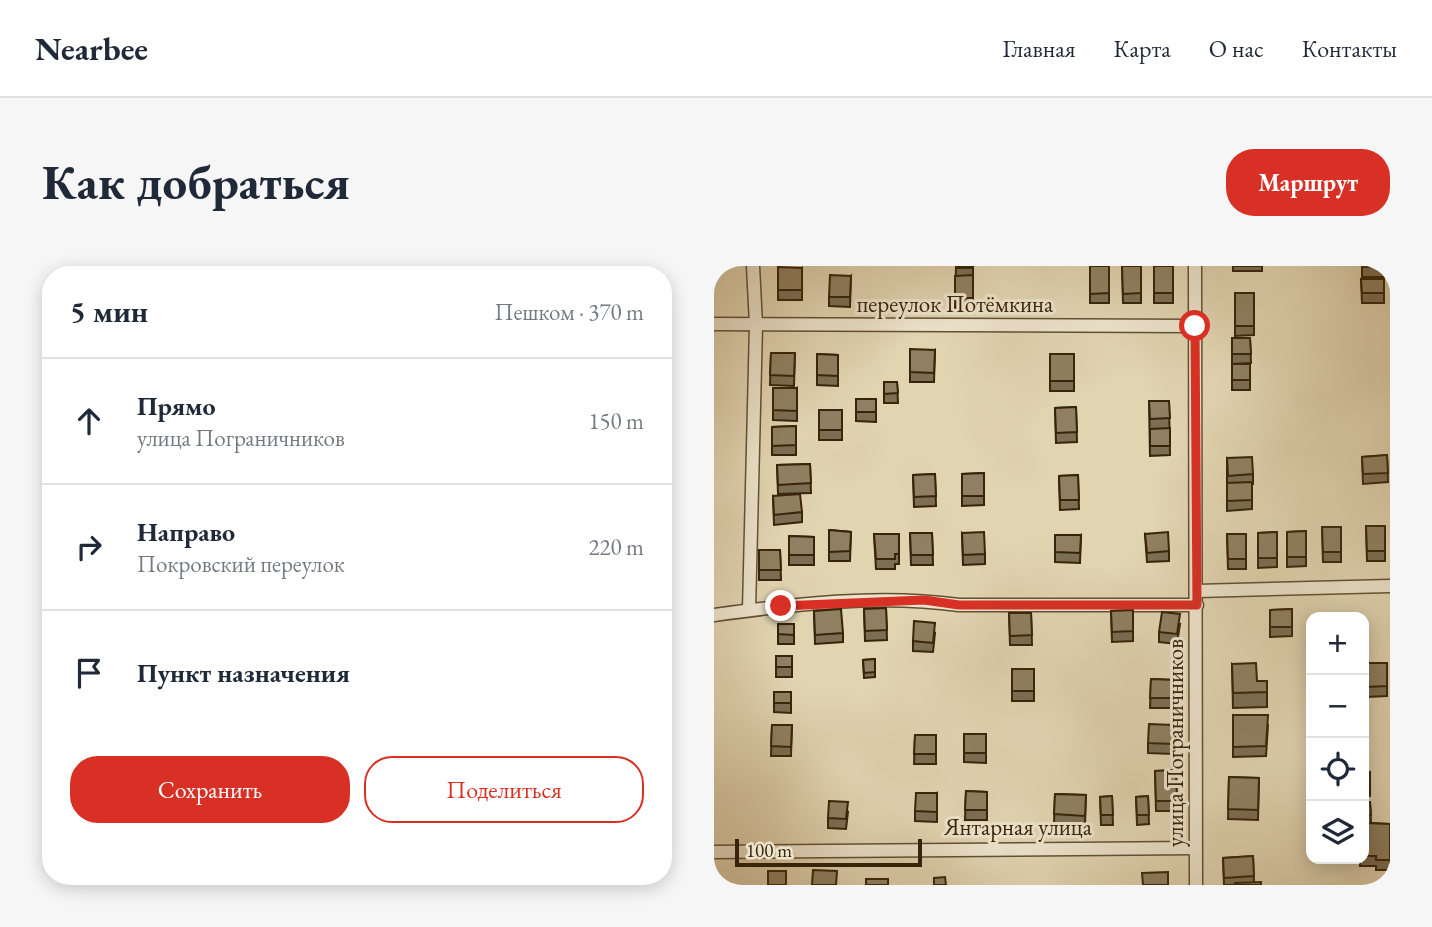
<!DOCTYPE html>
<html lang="ru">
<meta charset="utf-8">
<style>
body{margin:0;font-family:"EB Garamond",serif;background:#f6f6f7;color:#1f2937}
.controls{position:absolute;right:21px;bottom:21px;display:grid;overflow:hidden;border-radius:14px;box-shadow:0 4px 18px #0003}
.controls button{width:63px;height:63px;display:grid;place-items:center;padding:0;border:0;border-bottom:2px solid #e0e1e3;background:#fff;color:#1f2937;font:35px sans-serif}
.scale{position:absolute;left:21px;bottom:18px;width:187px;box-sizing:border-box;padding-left:7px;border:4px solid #37240a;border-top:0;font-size:19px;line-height:24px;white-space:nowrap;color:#37240a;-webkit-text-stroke:5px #ece3cc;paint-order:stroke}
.stop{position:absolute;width:21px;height:21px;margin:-16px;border:5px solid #d93025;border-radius:50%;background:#fff}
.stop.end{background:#d93025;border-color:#fff;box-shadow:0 2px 7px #0008}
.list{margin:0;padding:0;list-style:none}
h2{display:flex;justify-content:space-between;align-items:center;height:91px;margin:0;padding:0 28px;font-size:30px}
h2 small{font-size:23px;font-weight:400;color:#747a83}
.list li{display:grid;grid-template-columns:46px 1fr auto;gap:21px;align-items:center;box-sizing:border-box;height:126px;padding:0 28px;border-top:2px solid #e0e1e3}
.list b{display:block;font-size:26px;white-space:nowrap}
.list p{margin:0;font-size:23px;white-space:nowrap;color:#747a83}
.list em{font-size:23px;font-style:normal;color:#747a83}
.actions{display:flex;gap:14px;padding:21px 28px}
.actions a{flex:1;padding:16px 0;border:2px solid #d93025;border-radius:28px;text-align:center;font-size:24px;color:#d93025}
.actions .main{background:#d93025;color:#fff}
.icon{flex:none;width:38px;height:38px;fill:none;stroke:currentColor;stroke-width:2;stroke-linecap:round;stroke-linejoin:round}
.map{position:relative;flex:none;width:676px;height:619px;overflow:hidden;border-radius:28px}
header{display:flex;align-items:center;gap:42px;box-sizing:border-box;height:98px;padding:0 35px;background:#fff;border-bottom:2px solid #e0e1e3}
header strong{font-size:33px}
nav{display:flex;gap:38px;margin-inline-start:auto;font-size:24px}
.intro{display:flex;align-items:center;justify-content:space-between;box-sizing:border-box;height:168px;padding:0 42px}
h1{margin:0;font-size:49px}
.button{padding:18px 32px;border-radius:28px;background:#d93025;color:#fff;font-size:24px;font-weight:700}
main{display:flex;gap:42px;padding:0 42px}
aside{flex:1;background:#fff;border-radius:28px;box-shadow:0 4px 18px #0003}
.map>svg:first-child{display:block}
</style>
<header>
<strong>Nearbee</strong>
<nav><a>Главная</a><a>Карта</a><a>О нас</a><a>Контакты</a></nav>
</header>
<div class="intro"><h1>Как добраться</h1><a class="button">Маршрут</a></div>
<main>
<aside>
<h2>5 мин<small>Пешком · 370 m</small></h2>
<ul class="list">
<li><svg class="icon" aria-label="ahead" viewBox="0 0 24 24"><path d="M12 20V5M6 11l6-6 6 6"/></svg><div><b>Прямо</b><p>улица Пограничников</p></div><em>150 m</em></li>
<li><svg class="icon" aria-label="right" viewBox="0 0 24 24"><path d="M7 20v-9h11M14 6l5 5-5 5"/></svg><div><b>Направо</b><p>Покровский переулок</p></div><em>220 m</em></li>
<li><svg class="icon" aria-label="arrive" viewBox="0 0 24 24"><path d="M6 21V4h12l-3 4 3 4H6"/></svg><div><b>Пункт назначения</b></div></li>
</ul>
<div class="actions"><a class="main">Сохранить</a><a>Поделиться</a></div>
</aside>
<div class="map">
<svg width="676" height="619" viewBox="0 0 676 619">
<rect width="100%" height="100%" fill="#e1d4b1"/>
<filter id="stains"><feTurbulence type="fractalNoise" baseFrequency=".00286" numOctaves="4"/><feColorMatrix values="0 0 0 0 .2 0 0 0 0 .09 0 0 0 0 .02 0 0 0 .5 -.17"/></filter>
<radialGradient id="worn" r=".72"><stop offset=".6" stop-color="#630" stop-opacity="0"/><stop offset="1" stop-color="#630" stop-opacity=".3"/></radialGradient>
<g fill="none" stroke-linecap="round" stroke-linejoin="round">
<defs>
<g id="minor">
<path d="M481,0L482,619"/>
<path d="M0,58L481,60"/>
<path d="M483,325L676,320"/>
<path d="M35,344L42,59L39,0"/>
<path d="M0,349C80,338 165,328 245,339H483"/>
<path d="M0,586L481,582"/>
</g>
</defs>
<use href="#minor" stroke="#625034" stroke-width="15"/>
<use href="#minor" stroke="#ece3cc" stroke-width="12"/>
</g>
<g fill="#7b6e53" stroke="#37240a" stroke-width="2">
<path d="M242,0H259V42H241Z"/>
<path d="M376,0L395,27V37H376Z"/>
<path d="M408,0H427V37H409Z"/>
<rect x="440" y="0" width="19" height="37"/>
<rect x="519" y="0" width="29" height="5"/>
<rect x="648" y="0" width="23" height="11"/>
<path d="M88,2V34H64V24Z"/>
<path d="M137,10L136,41L115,40V31Z"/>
<path d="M647,13H670V37H648Z"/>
<path d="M521,27H540V69L521,70Z"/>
<path d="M518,72H536L537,97L518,98Z"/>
<path d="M221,84L220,116H196V106Z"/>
<path d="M57,87H81L80,120L56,119Z"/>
<path d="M103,88L124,89V120L103,119Z"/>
<rect x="336" y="88" width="24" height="37"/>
<rect x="518" y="98" width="18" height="26"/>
<path d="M170,116H183L184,137H170Z"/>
<path d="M83,122V155L59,154V144Z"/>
<path d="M142,133H162V156L142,155Z"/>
<path d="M435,135H455L456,189L436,190Z"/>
<path d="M362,141L363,176L342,177L341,142Z"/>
<rect x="105" y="144" width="23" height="30"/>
<path d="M82,160V189H58V161Z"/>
<path d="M673,189L674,216L649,218L648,191Z"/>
<path d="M513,192L539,208V218H538V243L513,245Z"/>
<path d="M96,198L97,227L64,228L63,199Z"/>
<path d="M270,207V239L248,240V208Z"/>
<path d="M221,208L222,240L200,241L199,209Z"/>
<path d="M364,209L365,243L346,244L345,210Z"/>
<path d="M59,230L88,246V256L60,259Z"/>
<path d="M652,260H671V295H653Z"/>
<path d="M608,261H627V296H609Z"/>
<path d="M115,264L137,266L136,295H115Z"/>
<path d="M592,265V300L573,301V266Z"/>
<path d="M563,266V301L544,302V267Z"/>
<path d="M196,267H218L219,299H197Z"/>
<path d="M248,267L271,288V298L249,299Z"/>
<path d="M160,268H185V298H181V303H162Z"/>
<path d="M431,268L455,285V295L433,296Z"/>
<path d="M513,268H532V303H514Z"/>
<path d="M367,269L366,297L341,296V286Z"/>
<path d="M75,270L100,271V299H75Z"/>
<path d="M45,284H66L67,314H45Z"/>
<path d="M172,342L173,374L151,375L150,343Z"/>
<path d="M578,343V370L556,371V344Z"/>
<path d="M419,344V375L398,376L397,345Z"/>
<path d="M100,345L129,367V376L101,378Z"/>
<path d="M295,347H317L318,379H296Z"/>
<rect x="64" y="358" width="16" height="20"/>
<path d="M466,358L463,378L445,376V366Z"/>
<path d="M221,367L219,386L199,385V375Z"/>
<rect x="62" y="390" width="16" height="21"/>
<path d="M161,393V411L150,412L149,394Z"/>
<path d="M652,397H673V430L652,431Z"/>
<path d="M518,398L543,415H553V441L519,442Z"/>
<rect x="298" y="403" width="22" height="32"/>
<path d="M437,413L461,414V442H436Z"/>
<path d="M60,426H77V447L60,446Z"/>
<path d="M519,449L554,459L552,490L519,491Z"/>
<path d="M58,459H78L77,490H57Z"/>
<path d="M459,459V488L434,487V477Z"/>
<path d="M250,468H272V497L250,496Z"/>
<path d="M201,469H222V498H200Z"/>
<path d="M462,504L463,545H442L441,505Z"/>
<rect x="650" y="506" width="6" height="24"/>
<path d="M515,511L545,512L544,554L514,553Z"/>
<path d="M252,525L273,526V554H251Z"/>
<path d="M223,527V556L201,555V545Z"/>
<path d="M341,528L372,529L371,559L340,558Z"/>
<path d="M398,530L399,559H387L386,531Z"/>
<path d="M434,530L435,558L423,559L422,531Z"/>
<path d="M650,536H656L657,557L676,558V604H662V600H646V593H650Z"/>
<path d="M134,546L132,563L114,562V552Z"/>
<path d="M539,590L540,616L547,619H510L509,592Z"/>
</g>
<g fill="#8f8061" stroke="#37240a" stroke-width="2">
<rect x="242" y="0" width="17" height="2"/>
<path d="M376,0H395V27L376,28Z"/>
<path d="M408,0H427V27L409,28Z"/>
<rect x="440" y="0" width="19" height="27"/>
<rect x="648" y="0" width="23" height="1"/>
<path d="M64,1L88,2V24H64Z"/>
<path d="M116,9L137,10L136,31H115Z"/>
<path d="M259,9V32H241V10Z"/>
<path d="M647,13H670V27H648Z"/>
<rect x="521" y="27" width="19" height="33"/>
<path d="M518,72H536L537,88H518Z"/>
<path d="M196,83L221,84L220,107L196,106Z"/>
<path d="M57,87H81L80,110L56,109Z"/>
<path d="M103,88L124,89V110L103,109Z"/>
<rect x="336" y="88" width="24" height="27"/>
<rect x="518" y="98" width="18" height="16"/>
<path d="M170,116H183L184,127L170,128Z"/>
<path d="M59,122H83V145L59,144Z"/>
<rect x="142" y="133" width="20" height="13"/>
<path d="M435,135H455L456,152L436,153Z"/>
<path d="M362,141L363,166L342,167L341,142Z"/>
<rect x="105" y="144" width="23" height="20"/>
<path d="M82,160V179L58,180V161Z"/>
<path d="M456,162V180H436V163Z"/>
<path d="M673,189L674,207L649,208L648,191Z"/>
<path d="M538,191L539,208L514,210L513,192Z"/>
<path d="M96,198L97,217L64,219L63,199Z"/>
<path d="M270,207V230H248V208Z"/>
<path d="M221,208L222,230L200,231L199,209Z"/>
<path d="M364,209L365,234H346L345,210Z"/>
<path d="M538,216V234L513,235V217Z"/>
<path d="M86,228L88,246L60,249L59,230Z"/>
<path d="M652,260H671V285H653Z"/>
<path d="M608,261H627V286H609Z"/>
<path d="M115,264L137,266L136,285L115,286Z"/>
<path d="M592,265V291H573V266Z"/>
<path d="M270,266L271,288L249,289L248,267Z"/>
<path d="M454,266L455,285L433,287L431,268Z"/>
<path d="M563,266V292H544V267Z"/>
<path d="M196,267H218L219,289H197Z"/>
<path d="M160,268H185V288H181V293H162Z"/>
<path d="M513,268H532V293H514Z"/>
<path d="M341,269H367L366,287L341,286Z"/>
<path d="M75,270L100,271V289H75Z"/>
<path d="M45,284H66L67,304H45Z"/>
<path d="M172,342L173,364L151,365L150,343Z"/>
<path d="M127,343L129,367L101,369L100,345Z"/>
<path d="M578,343V361H556V344Z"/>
<path d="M419,344V365L398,366L397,345Z"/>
<path d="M448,346L466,348L463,368L445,366Z"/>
<path d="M295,347H317L318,369L296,370Z"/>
<path d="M200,355L221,357L219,377L199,375Z"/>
<path d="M64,358H80V369L64,368Z"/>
<rect x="62" y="390" width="16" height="11"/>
<path d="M161,393V406L150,407L149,394Z"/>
<path d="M542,397L543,415H553V426L519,427L518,398Z"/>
<path d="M652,397H673V420L652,421Z"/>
<rect x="298" y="403" width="22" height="22"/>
<path d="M437,413L461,414V432H436Z"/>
<rect x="60" y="426" width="17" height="11"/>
<path d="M519,449H554L552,480L519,481Z"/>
<path d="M435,458L459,459V478L434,477Z"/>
<path d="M58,459H78L77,481L57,480Z"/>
<rect x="250" y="468" width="22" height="19"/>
<path d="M201,469H222V488H200Z"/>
<path d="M462,504L463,535H442L441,505Z"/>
<rect x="650" y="506" width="6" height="14"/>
<path d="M515,511L545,512L544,544L514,543Z"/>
<path d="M252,525L273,526V544H251Z"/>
<path d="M202,527H223V546L201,545Z"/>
<path d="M341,528L372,529L371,550L340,548Z"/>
<path d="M398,530L399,549H387L386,531Z"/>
<path d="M434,530L435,549H423L422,531Z"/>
<path d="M115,535L134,536L132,553L114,552Z"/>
<path d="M650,536H656L657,549H650Z"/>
<path d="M650,557L676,558V594H662V590H650Z"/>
<path d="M539,590L540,610L510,612L509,592Z"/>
<path d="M99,604L123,605L122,619H98Z"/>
<rect x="54" y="605" width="18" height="14"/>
<path d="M454,606V619H429L428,607Z"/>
<path d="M231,611L232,619H220V612Z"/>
<rect x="152" y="613" width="22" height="6"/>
<path d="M547,616V619H521V617Z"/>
</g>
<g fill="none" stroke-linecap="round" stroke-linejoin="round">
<path stroke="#d93025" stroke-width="9" d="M67,340L210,334L245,339H483L481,60"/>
</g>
<g text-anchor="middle" stroke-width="6" stroke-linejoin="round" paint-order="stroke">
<g font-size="23" fill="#37240a" stroke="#ece3cc">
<text x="241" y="46">переулок Потёмкина</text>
<text transform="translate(461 477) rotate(-90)" y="8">улица Пограничников</text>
<text x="304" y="569">Янтарная улица</text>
</g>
</g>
<rect width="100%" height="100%" filter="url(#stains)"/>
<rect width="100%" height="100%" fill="url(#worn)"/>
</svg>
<div class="controls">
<button>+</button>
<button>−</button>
<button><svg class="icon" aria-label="locate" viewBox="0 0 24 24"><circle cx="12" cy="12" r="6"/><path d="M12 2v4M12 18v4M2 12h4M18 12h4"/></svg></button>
<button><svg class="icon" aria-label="layers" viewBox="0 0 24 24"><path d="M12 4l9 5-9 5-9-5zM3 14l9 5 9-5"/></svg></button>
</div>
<div class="scale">100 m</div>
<div class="stop" style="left:481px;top:60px"></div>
<div class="stop end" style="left:67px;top:340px"></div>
</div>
</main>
